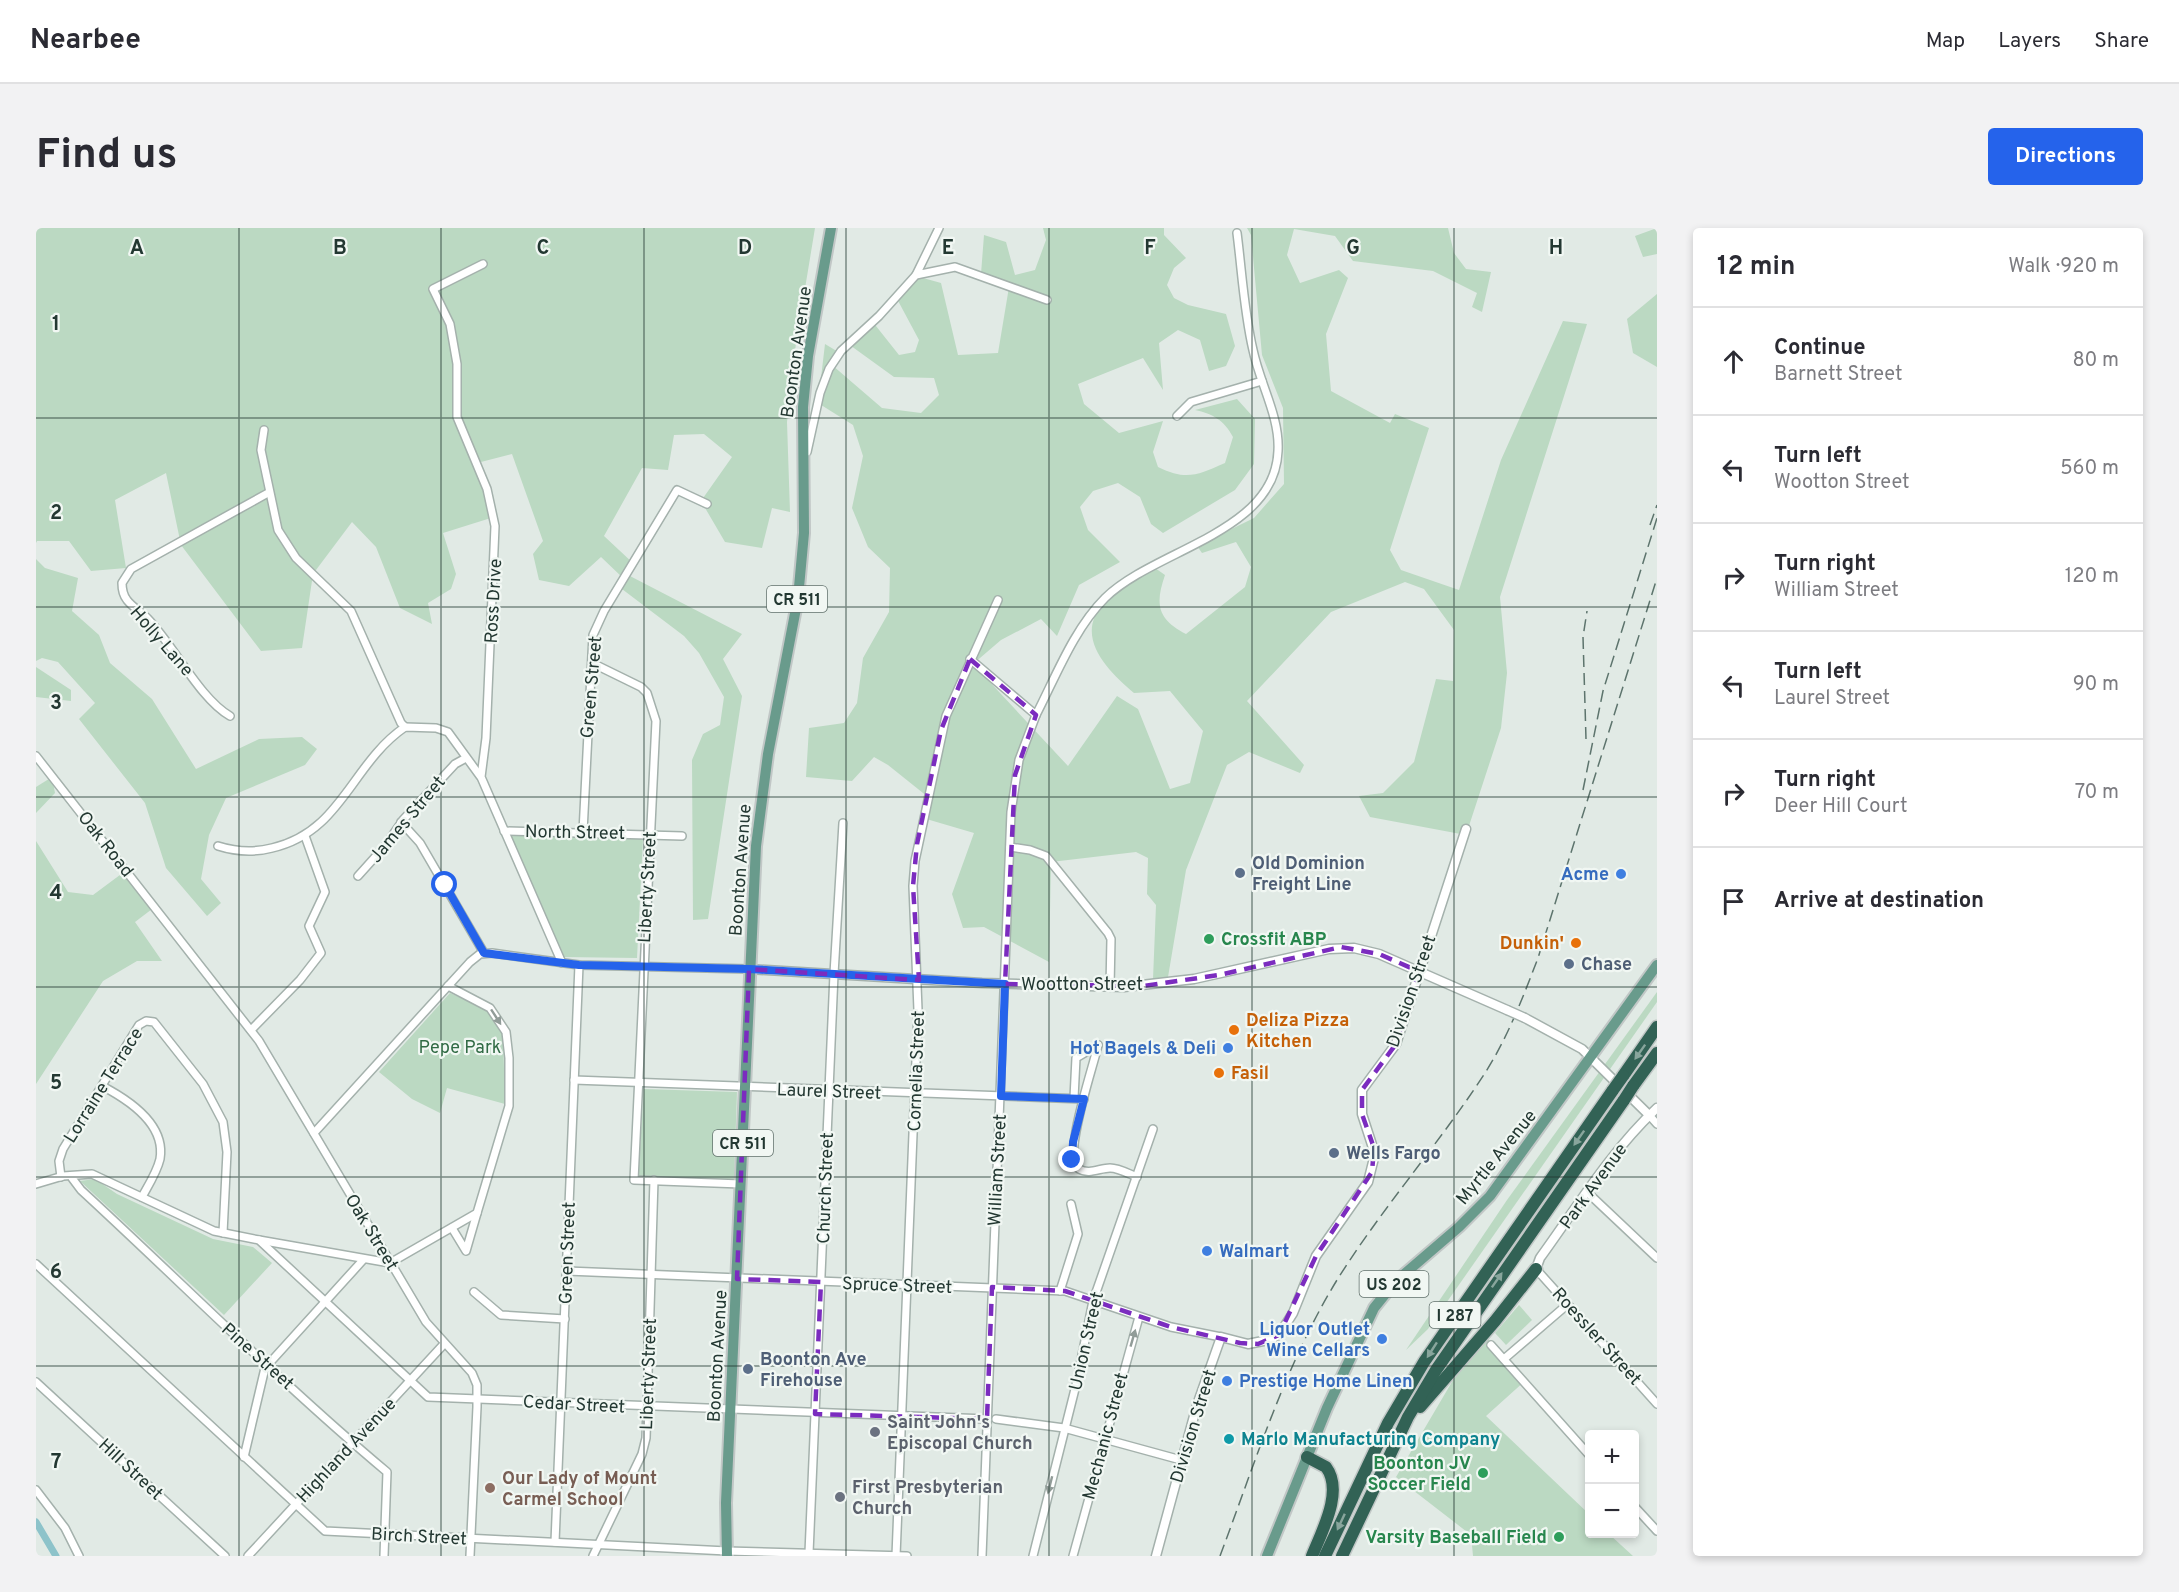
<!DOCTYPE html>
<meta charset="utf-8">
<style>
body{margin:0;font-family:Overpass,sans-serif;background:#f2f2f3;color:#2b2b33}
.controls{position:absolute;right:18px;bottom:18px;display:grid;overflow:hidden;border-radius:6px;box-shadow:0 3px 9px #0003}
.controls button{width:54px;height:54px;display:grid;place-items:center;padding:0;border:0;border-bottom:2px solid #e1e1e2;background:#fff;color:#2b2b33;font:30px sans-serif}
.stop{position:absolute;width:18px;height:18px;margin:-14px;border:4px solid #2563eb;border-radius:50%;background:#fff}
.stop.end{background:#2563eb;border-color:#fff;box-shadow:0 2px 6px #0008}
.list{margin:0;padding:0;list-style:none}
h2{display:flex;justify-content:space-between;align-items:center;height:78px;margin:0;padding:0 24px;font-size:26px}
h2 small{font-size:20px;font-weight:400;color:#7c7c81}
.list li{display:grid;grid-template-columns:39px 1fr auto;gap:18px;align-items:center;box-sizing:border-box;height:108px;padding:0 24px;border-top:2px solid #e1e1e2}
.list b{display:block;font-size:22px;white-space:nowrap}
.list p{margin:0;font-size:20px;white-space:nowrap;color:#7c7c81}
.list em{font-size:20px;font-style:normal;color:#7c7c81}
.icon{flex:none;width:33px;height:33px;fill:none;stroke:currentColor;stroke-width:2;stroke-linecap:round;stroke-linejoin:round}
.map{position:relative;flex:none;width:1621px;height:1328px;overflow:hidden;border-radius:6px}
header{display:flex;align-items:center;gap:36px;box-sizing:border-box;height:84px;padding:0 30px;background:#fff;border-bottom:2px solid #e1e1e2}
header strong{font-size:28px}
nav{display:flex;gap:33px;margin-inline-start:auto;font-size:21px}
.intro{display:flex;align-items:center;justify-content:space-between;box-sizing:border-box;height:144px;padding:0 36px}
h1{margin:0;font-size:42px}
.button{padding:15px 27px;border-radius:6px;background:#2563eb;color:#fff;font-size:21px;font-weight:700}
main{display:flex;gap:36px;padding:0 36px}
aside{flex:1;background:#fff;border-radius:6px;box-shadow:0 3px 9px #0003}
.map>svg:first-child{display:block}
</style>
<header>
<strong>Nearbee</strong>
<nav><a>Map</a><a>Layers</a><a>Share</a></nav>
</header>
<div class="intro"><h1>Find us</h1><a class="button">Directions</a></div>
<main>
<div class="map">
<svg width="1621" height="1328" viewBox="0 0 1621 1328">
<rect width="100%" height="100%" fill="#e1eae5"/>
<g fill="#bbd9c2">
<path d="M0,0H779L760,115L751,194L754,284L736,280L726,320L689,314L665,273L696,229L668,206L638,207L632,242L606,240L568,308L598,336L592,347L706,406L687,431L706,468L672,691L657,692L656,532L667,506L684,497L688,469L663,425L648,408L582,358L587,350L565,329L533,358L503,352L497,326L507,313L476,226L441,235L458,289L407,305L420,346L415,361L392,375L396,396L364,380L340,319L316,294L277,346L266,420L225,423L145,317L130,245L79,272L90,340L55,343L33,313H1L0,315Z"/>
<path d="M1007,0H1128V7L1150,30L1138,40L1131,57L1138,70L1152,77L1190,86L1199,118L1190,138L1173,143L1164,112L1142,102L1123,115L1127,162L1107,130L1042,156L1048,176L1083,205L1127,193L1117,224L1122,239C1151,253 1161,247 1189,235L1197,209C1188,192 1177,186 1159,182L1201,171L1219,191L1218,236L1199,262L1127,305L1115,296L1104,269L1082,255L1057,263L1044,279L1052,302L1084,334L1043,357L1021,408L1005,391L965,412L937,436L1032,538L1081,468L1102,481L1134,561L1154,555L1167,503L1134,463L1098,465C1072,443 1036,408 1069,374C1082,360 1103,351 1119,340L1129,347C1119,376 1121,391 1150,406L1209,359L1215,339L1200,314L1166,325L1161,318L1218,290L1248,256L1247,180L1226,127L1215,7L1211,0H1412L1418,25L1430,41L1455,44L1446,84L1436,79L1441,65L1397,43L1317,33L1299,8L1258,1L1251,27L1264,55L1303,42L1312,50L1290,106L1295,163L1354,195L1359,186L1393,200L1354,322L1365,342L1423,362L1465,232L1527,93L1551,96L1464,369L1471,445L1465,500L1430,607L1334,589L1323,568L1347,565L1378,534L1400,451L1417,453L1418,402L1388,361L1369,354L1295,384L1211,473L1268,537L1264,545L1213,524L1191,537L1150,642L1132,749L1117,751L1120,677L1111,666L1112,630L1100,624L1015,634L1013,734L948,699L927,700L916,666L938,605L887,590L892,569L852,537L838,529L816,553L770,549L773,500L808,495L821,475L827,430L853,384L854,340L832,319L816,280L827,228L817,197L782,175L789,116L804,125L796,137L846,180L885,185L903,167L898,150L858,149L811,115L836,93L863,127L879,124L883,112L860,69L880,48L905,55L922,127L962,125L973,59L945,46L948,7L970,14L979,47L999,42L1010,12Z"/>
<path d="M1621,0V26L1607,29L1599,8Z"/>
<path d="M1621,66V139L1597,125L1591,91Z"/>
<path d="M0,331L9,340L42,350L36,383L63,407L74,435L116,471L160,541L223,511L266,509L281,521L269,537L190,570L173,607L165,651L185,675L171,688L130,640L109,575L43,491L59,475L22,434L6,430L0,433Z"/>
<path d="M0,439L35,462V473L0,469Z"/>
<path d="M16,549L19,565L0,585V559Z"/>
<path d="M474,607L607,611L601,730L527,729Z"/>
<path d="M0,613L32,664L57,667L92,641L120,678L99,694L126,733H101L67,753L0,856Z"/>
<path d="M1621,764V774L1392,1101L1370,1122L1471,972Z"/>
<path d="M414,765L454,783L467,805L469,876L411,860L404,885L376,871L343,844Z"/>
<path d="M608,861L701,864L698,953L602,948Z"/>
<path d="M59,951L81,966L177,1011L217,1019L236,1035L188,1087L44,953Z"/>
<path d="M1483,1077L1496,1092L1470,1117L1459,1105Z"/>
<path d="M1449,1108L1490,1152L1450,1188L1553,1286L1554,1306H1573L1597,1328H1437L1435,1307L1360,1249L1430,1130Z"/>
</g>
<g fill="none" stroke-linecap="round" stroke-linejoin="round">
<path stroke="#8dc3ca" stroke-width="7" d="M0,1294L20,1328"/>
<defs>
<g id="minor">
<path d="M447,36L397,61L414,96L421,136V189L451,261L459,298L450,510L445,549L526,735"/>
<path d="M880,47L903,0"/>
<path d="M1141,188L1155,174L1226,153"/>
<path d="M228,202L225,222L242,302L260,330L315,383L365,495L369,499"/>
<path d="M771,224L784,165L793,141L805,123L843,88L880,47L919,39L1011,72"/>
<path d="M934,431L1000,487C1020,448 1038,401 1069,370C1119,321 1239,305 1242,223C1244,189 1224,156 1217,122C1208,84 1206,44 1201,5"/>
<path d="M558,436L605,459L611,465L620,493L598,952L705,956"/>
<path d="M194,488C164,471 138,418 112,391C106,384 97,380 91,372C87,367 86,361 86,355L95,341L232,265"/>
<path d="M0,528L223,813L390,1094L436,1145L441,1157V1179L434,1328"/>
<path d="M365,594L384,615L448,725"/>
<path d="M468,603L646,608"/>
<path d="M547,604L557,407L568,383L641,262L671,276"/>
<path d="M182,618C201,624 217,625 236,620C306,604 315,536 369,499L400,500L412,504L444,548"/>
<path d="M974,619L994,622L1010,628L1072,705L1075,711L1074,759"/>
<path d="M322,648L349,618L367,592L419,536L430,530"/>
<path d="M215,802L264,752L285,725L273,698L289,664L269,608"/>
<path d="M1062,817C1058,837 1025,931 1043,941C1053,947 1064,940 1074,940C1083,940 1093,946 1101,949"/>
<path d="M538,852L1048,871"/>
<path d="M66,858C91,871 130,896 124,931C121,944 112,958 106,969"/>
<path d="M1038,870L1040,830L1062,817"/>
<path d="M1613,887L1621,896"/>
<path d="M278,905L434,734L444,726L456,725L543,737L713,741"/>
<path d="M25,949L23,933L27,921L103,797L110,793L118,794L167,856L187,894L191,924L187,1005"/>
<path d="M36,950L45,962C147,1056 245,1155 351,1244L348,1328"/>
<path d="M0,956L27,948L56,946L178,1003L223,1012L392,1169L951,1191"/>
<path d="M1551,964L1621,1030"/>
<path d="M416,1000L430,1023L441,985"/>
<path d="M223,1012L354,1035L441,985L473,878V830L470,804L454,780L412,758"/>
<path d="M0,1036L289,1303L691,1323L871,1328"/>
<path d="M1500,1041L1621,1176"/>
<path d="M531,1043L1029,1063L1135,1099L1185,1109"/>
<path d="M1024,1063L1042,1006L1035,976"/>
<path d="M438,1064L465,1087L529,1091"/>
<path d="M1455,1117L1554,1228"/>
<path d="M1468,1131L1532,1076"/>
<path d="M0,1154L189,1328"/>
<path d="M960,1191L1028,1200L1145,1232"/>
<path d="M208,1229L229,1140L327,1032"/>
<path d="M0,1262L29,1300L43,1328"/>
<path d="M1598,1278L1621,1303"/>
<path d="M519,1314L543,737"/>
<path d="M773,1325L798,746L807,595"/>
<path d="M212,1328L408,1116"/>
<path d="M557,1328L606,1226L610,1210L618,952"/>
<path d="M860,1328L882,782L877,658L879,633L910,488L962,372"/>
<path d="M946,1328L975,584L983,532L1000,487"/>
<path d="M997,1328L1040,1157L1057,1073L1117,901"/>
<path d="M1037,1328L1103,1089"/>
</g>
<g id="tertiary">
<path d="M713,741L946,755L1088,759L1158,751L1293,721L1318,720L1343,726L1471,782"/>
<path d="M1489,790L1546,821L1613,887"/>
<path d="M1500,1041L1504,1030C1541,979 1575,923 1621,880"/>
<path d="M1120,1328L1161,1177L1185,1109L1212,1116L1232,1112L1243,1107L1257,1085L1280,1028L1332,954L1339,926L1326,886V862L1360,816L1430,601"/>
</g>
<g id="primary">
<path d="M691,1328L690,1275L720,618L732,526L762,370L768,305L767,179L772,128L795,0"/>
<path d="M1231,1328L1291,1180L1338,1080L1359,1054L1423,999L1454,968L1621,737"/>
</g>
<g id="motorway">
<path d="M1587,848L1621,799"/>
<path d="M1597,858L1621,825"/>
<path d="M1384,1179L1459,1093L1500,1041"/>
<path d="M1271,1229L1290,1239C1308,1263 1286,1303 1276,1328"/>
<path d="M1289,1328L1352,1195L1388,1134L1577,862"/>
<path d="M1306,1328L1372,1189L1400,1142L1588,872"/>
</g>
</defs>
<use href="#minor" stroke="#a4b1ac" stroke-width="10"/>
<use href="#tertiary" stroke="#a4b1ac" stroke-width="11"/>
<use href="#primary" stroke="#c1c7c6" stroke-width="14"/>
<use href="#motorway" stroke="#c1c7c6" stroke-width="15"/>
<use href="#minor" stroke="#fff" stroke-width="7"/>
<use href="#tertiary" stroke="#fff" stroke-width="8"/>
<use href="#primary" stroke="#699b8c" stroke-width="10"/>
<use href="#motorway" stroke="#326255" stroke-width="12"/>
<g stroke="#5d746d" stroke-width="1.5" stroke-dasharray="12 6" stroke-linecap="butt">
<path d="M1614,297L1621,277"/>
<path d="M1550,511L1547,409L1551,383"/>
<path d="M1547,562L1567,463L1621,290"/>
<path d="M1184,1328C1219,1235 1249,1137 1301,1052C1346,980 1403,916 1449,845C1472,809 1487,769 1502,730L1621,350"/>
</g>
<defs>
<path id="tertiary-bridge" d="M1471,782L1489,790"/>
<g id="motorway-bridge">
<path d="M1577,862L1587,848"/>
<path d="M1588,872L1597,858"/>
</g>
</defs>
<use href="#tertiary-bridge" stroke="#a4b1ac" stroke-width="11" stroke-linecap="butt"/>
<use href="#motorway-bridge" stroke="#c1c7c6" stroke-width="15" stroke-linecap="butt"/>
<use href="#tertiary-bridge" stroke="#fff" stroke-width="8"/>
<use href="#motorway-bridge" stroke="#326255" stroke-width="12"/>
</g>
<defs><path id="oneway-solid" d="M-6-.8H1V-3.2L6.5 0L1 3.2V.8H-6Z" transform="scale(1.5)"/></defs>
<g fill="#919c98">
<use href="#oneway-solid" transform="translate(460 789) rotate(57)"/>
<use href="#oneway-solid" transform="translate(1097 1110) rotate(-74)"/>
<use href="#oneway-solid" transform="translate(1014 1257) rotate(104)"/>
</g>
<g fill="#88a59c">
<use href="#oneway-solid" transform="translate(1604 824) rotate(125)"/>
<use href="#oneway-solid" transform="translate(1543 910) rotate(125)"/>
<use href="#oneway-solid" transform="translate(1461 1052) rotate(-55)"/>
<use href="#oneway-solid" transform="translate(1396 1122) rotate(123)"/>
<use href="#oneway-solid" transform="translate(1305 1294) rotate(115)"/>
</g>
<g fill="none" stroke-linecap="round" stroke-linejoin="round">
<path stroke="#2563eb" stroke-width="8" d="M409,657L448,725L543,737L713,741L969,756L965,868L1048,871L1037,914L1036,932"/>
</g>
<path fill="none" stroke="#7b2cbf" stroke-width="4.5" stroke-dasharray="12 8" stroke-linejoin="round" d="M934,431L1000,487L979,547L969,756L1107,758L1183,747L1305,719L1343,726L1382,743L1360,816L1326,862V886L1338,920L1336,944L1280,1028L1243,1107L1222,1116L1204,1115L1135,1099L1029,1063L956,1059L951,1191L779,1186L785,1054L701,1051L713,741L883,752L877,658L881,616L905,502Z"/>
<path fill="none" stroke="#233832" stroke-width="1.5" stroke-opacity="0.55" d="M203,0V1328M405,0V1328M608,0V1328M810,0V1328M1013,0V1328M1216,0V1328M1418,0V1328M0,190H1621M0,379H1621M0,569H1621M0,759H1621M0,949H1621M0,1138H1621"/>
<g fill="#5c6f8a" stroke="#f1f7f3" stroke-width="2">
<circle cx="1204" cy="645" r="6"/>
<circle cx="1533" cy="736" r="6"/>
<circle cx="1298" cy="925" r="6"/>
<circle cx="712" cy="1141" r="6"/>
</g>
<g fill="#3f7fe0" stroke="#f1f7f3" stroke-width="2">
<circle cx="1585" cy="646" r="6"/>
<circle cx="1192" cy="820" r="6"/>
<circle cx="1171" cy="1023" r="6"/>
<circle cx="1346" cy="1111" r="6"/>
<circle cx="1191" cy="1153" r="6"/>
</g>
<g fill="#2e9e5b" stroke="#f1f7f3" stroke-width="2">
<circle cx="1173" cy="711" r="6"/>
<circle cx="1447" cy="1245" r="6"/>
<circle cx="1523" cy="1309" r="6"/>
</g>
<g fill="#e8710a" stroke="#f1f7f3" stroke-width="2">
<circle cx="1540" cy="715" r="6"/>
<circle cx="1198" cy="802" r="6"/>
<circle cx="1183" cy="845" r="6"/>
</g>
<g fill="#6b7280" stroke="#f1f7f3" stroke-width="2">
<circle cx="839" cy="1204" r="6"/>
<circle cx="804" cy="1269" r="6"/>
</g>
<circle fill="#0f9aa8" stroke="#f1f7f3" stroke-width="2" cx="1193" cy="1211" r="6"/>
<circle fill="#8d6e63" stroke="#f1f7f3" stroke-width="2" cx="454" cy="1260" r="6"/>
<g text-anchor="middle" stroke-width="4.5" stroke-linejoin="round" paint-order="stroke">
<g fill="#f1f7f3" stroke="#61716c" stroke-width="1.5">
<rect x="731" y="358" width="60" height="26" rx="4.5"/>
<rect x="677" y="902" width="60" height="26" rx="4.5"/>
<rect x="1323.5" y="1043" width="69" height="26" rx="4.5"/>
<rect x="1393.5" y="1074" width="51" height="26" rx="4.5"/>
</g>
<g font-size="16" font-weight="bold" fill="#233832">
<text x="761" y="377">CR 511</text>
<text x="707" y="921">CR 511</text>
<text x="1358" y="1062">US 202</text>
<text x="1419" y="1093">I 287</text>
</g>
<g font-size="18" fill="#233832" stroke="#f1f7f3">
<text transform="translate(760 124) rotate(-82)" y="6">Boonton Avenue</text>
<text transform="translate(457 373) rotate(-87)" y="6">Ross Drive</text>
<text transform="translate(126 413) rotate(49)" y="6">Holly Lane</text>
<text transform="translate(555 459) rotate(-85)" y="6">Green Street</text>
<text transform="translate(371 591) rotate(-50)" y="6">James Street</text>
<text transform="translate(539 604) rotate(1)" y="6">North Street</text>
<text transform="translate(70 616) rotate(52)" y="6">Oak Road</text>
<text transform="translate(704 642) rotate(-86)" y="6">Boonton Avenue</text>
<text transform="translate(611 659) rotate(-87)" y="6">Liberty Street</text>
<text x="1046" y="762">Wootton Street</text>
<text transform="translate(1375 763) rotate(-71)" y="6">Division Street</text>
<text transform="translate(880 843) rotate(-88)" y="6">Cornelia Street</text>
<text transform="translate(67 857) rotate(-58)" y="6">Lorraine Terrace</text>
<text transform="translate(793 863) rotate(2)" y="6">Laurel Street</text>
<text transform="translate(1460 929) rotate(-51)" y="6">Myrtle Avenue</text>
<text transform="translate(961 942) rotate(-87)" y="6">William Street</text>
<text transform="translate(1557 958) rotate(-54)" y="6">Park Avenue</text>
<text transform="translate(789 960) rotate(-88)" y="6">Church Street</text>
<text transform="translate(336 1004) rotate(59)" y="6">Oak Street</text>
<text transform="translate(531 1025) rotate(-88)" y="6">Green Street</text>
<text transform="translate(861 1057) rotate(2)" y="6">Spruce Street</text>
<text transform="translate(1561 1108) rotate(48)" y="6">Roessler Street</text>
<text transform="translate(1050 1113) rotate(-77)" y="6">Union Street</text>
<text transform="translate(222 1128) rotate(42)" y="6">Pine Street</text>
<text transform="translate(681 1128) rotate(-87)" y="6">Boonton Avenue</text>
<text transform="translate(612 1146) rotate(-88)" y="6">Liberty Street</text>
<text transform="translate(538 1176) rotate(3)" y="6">Cedar Street</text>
<text transform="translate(1157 1198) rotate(-73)" y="6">Division Street</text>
<text transform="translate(1069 1208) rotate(-75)" y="6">Mechanic Street</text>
<text transform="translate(310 1222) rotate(-47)" y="6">Highland Avenue</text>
<text transform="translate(95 1241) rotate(43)" y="6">Hill Street</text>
<text transform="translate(383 1308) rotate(3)" y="6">Birch Street</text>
</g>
<g font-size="18" font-weight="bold" fill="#4e5e75" stroke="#f1f7f3" text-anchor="start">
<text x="1216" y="641">Old Dominion<tspan x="1216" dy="21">Freight Line</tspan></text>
<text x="1545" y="742">Chase</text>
<text x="1310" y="931">Wells Fargo</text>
<text x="724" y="1137">Boonton Ave<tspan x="724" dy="21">Firehouse</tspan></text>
</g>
<g font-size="18" font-weight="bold" fill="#366cbe" stroke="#f1f7f3" text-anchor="end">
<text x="1573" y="652">Acme</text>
<text x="1180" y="826">Hot Bagels &amp; Deli</text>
<text x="1183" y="1029" text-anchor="start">Walmart</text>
<text x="1334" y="1107">Liquor Outlet<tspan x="1334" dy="21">Wine Cellars</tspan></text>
<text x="1203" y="1159" text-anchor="start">Prestige Home Linen</text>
</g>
<g font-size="18" font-weight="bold" fill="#27864d" stroke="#f1f7f3" text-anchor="end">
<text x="1185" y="717" text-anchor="start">Crossfit ABP</text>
<text x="1435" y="1241">Boonton JV<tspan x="1435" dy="21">Soccer Field</tspan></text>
<text x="1511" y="1315">Varsity Baseball Field</text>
</g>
<g font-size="18" font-weight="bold" fill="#c56008" stroke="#f1f7f3" text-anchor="start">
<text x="1528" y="721" text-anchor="end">Dunkin'</text>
<text x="1210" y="798">Deliza Pizza<tspan x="1210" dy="21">Kitchen</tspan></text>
<text x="1195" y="851">Fasil</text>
</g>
<g font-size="18" fill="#316b45" stroke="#f1f7f3">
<text x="424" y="825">Pepe Park</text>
</g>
<g font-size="18" font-weight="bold" fill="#5b616d" stroke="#f1f7f3" text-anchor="start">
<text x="851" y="1200">Saint John's<tspan x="851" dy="21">Episcopal Church</tspan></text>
<text x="816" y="1265">First Presbyterian<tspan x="816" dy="21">Church</tspan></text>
</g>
<g font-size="18" font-weight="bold" fill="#0d838f" stroke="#f1f7f3" text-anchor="start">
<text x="1205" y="1217">Marlo Manufacturing Company</text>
</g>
<g font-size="18" font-weight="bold" fill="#785e54" stroke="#f1f7f3" text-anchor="start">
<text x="466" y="1256">Our Lady of Mount<tspan x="466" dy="21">Carmel School</tspan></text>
</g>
</g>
<g font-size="20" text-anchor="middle" font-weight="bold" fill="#233832" stroke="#f1f7f3" stroke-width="4.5" stroke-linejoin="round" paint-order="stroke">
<text x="101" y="26">A</text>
<text x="304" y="26">B</text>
<text x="507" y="26">C</text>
<text x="709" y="26">D</text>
<text x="912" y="26">E</text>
<text x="1114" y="26">F</text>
<text x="1317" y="26">G</text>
<text x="1520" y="26">H</text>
<text x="20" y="102">1</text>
<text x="20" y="291">2</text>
<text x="20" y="481">3</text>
<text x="20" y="671">4</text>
<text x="20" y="861">5</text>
<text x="20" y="1050">6</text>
<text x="20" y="1240">7</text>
</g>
</svg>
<div class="controls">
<button>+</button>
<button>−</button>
</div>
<div class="stop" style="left:409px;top:657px"></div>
<div class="stop end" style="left:1036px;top:932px"></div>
</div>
<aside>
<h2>12 min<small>Walk · 920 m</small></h2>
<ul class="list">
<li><svg class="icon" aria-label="ahead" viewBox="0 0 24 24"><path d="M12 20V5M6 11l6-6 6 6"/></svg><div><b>Continue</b><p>Barnett Street</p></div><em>80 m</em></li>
<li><svg class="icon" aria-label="left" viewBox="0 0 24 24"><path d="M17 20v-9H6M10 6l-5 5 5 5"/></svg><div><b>Turn left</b><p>Wootton Street</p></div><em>560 m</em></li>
<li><svg class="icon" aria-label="right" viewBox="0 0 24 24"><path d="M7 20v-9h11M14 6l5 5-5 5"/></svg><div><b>Turn right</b><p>William Street</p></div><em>120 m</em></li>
<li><svg class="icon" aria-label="left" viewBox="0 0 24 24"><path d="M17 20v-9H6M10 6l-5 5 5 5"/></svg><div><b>Turn left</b><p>Laurel Street</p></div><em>90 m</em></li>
<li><svg class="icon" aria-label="right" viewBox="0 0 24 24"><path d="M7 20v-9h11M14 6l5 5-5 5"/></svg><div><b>Turn right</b><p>Deer Hill Court</p></div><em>70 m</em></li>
<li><svg class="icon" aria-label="arrive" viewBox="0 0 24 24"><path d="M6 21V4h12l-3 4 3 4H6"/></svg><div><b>Arrive at destination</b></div></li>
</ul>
</aside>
</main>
